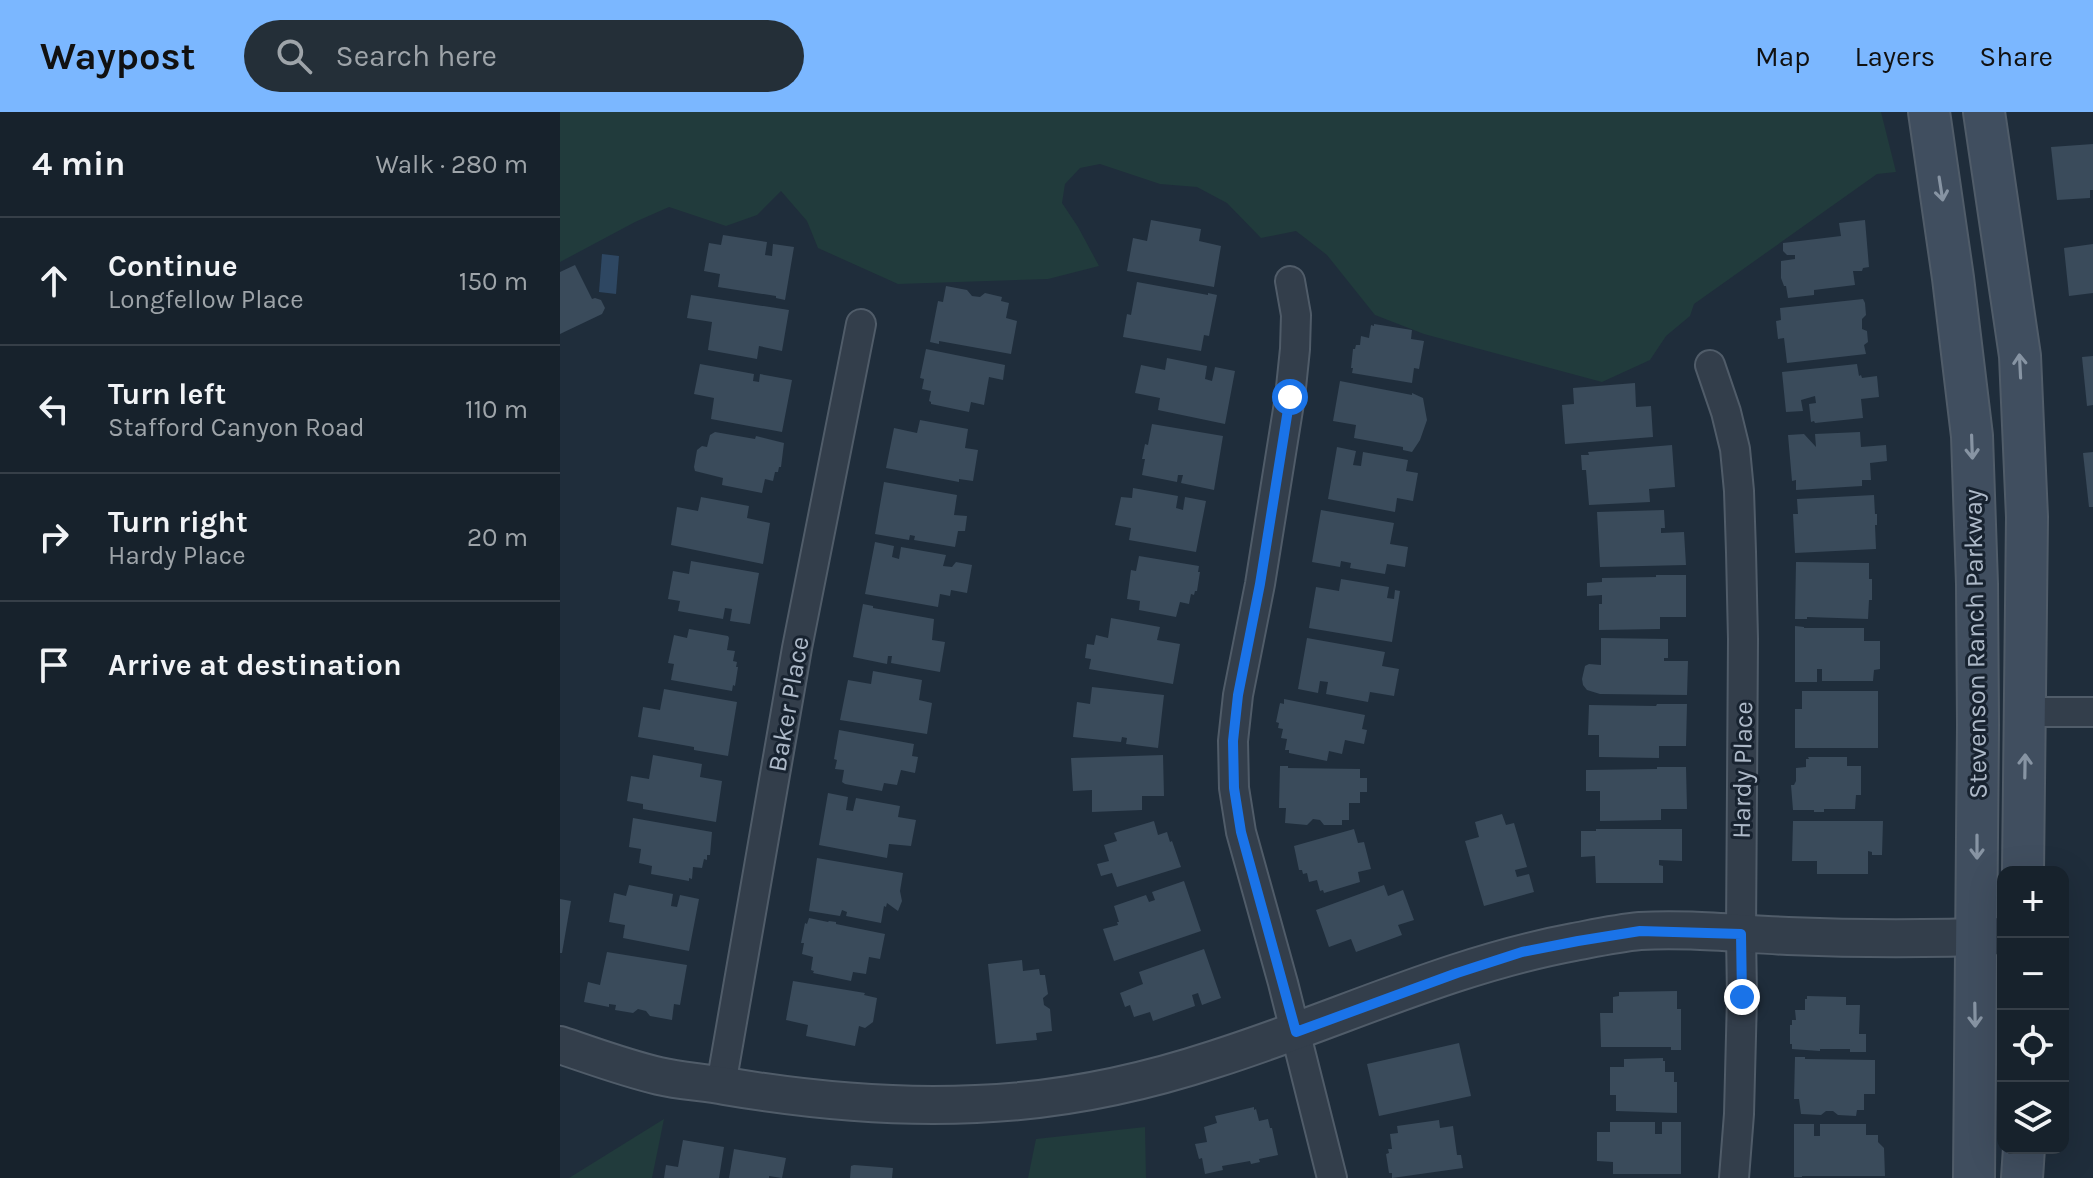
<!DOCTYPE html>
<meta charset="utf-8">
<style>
body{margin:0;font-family:Karla,sans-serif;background:#242f38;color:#f1f3f6}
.controls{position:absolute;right:24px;bottom:24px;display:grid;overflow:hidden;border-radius:16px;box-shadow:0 8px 32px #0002}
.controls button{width:72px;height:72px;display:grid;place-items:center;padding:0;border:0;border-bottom:2px solid #363f48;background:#17222c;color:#f1f3f6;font:40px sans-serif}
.stop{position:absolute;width:24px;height:24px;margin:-18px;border:6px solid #1a73e8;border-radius:50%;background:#fff}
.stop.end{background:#1a73e8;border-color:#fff;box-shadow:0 2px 8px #0008}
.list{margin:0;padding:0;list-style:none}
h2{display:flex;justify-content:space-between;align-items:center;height:104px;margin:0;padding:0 32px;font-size:34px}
h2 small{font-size:26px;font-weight:400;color:#9ea4a9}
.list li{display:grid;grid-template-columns:52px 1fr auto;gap:24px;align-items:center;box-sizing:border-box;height:128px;padding:0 32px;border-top:2px solid #363f48}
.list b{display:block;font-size:30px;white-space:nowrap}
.list p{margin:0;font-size:26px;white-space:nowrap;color:#9ea4a9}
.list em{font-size:26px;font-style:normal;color:#9ea4a9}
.icon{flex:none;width:44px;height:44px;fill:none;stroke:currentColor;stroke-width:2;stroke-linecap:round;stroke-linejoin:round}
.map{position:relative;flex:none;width:1533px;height:1066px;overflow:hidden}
header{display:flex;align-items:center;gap:48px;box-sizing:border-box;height:112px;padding:0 40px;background:#7bb7ff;color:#111}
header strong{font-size:38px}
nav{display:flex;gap:44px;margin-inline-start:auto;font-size:28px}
.search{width:560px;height:72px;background:#242f38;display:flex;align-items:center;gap:20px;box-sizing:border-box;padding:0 28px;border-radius:44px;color:#9ea4a9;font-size:30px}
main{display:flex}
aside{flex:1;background:#17222c}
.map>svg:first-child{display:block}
</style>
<header>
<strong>Waypost</strong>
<div class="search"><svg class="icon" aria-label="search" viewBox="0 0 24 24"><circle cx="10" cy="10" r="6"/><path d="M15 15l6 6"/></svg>Search here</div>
<nav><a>Map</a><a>Layers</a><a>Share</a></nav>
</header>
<main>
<aside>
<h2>4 min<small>Walk · 280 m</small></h2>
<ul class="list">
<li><svg class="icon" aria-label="ahead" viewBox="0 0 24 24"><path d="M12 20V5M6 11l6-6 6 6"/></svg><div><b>Continue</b><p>Longfellow Place</p></div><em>150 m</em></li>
<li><svg class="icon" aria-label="left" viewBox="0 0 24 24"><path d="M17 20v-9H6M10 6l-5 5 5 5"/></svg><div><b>Turn left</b><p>Stafford Canyon Road</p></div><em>110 m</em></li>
<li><svg class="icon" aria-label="right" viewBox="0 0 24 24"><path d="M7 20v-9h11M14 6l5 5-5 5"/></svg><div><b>Turn right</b><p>Hardy Place</p></div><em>20 m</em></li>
<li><svg class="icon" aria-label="arrive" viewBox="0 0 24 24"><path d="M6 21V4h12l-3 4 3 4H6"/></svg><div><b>Arrive at destination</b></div></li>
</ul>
</aside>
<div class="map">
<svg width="1533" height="1066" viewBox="0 0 1533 1066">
<rect width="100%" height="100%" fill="#1f2d3b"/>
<g fill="#213b3c">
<path d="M0,0H1321L1336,60L1317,62L1134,192L1130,204L1106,224L1090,248L1042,270L864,222L815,203L767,143L736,119L701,126L667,91L637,75L600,72L540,52L520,56L505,72L502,91L518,115L539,154L488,167L338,172L258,136L247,109L221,79L197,103L166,114L109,95L75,110L0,150Z"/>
<path d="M104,1007L92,1066H9Z"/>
<path d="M585,1015L586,1066H468L476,1027Z"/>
</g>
<path fill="#2e4762" d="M42,142L59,144L56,182L39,180Z"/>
<g fill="#3a4b5b">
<path d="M1533,32V78H1530V86L1497,88L1491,35Z"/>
<path d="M591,108L641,117L639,129L661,134L654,175L567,159L573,126L587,129Z"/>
<path d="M1305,108L1309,155L1303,156L1302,159H1293L1295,173L1254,178V183L1228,186L1226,174H1224L1221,166V149L1235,147V143H1227L1223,139V131L1281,124L1279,111Z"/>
<path d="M163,123L207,130L205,143L212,144L213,132L234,135L225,188L216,186V184L158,175L160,162L144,159L149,131L161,133Z"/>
<path d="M1533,132V181L1509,184L1504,136Z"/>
<path d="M15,153L32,187L35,186L41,188L45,196L42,202L0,222V160Z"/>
<path d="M577,170L648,183V181L657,183L649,224L644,223L641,239L563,225L567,202L571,203Z"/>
<path d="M386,174L407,178L412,184L420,185L425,181L442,185L441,189L449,191L446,206L457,209L451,242L379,229V232L370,230L378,189L383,190Z"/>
<path d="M131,183L229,198L222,239L199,234L197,247L148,238L152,210L127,206Z"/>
<path d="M1303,187L1305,191L1306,203L1302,207V217L1307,219L1308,230L1304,233L1306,242L1227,251L1224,226L1218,227L1216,209L1221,208L1220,196Z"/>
<path d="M814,212L852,218L851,227L864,229L859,257L854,256L852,271L792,261L793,256H791L793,237H795L796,233H800L801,224L809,226L811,213L814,214Z"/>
<path d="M366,237L445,253L443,268L429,265L424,293L411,290L409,300L371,292V290L369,289L371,279L362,277L364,267L360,266Z"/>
<path d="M1533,244V293L1527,294L1522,245Z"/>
<path d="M607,246L647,254L645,267L652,269L655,255L675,259L665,312L598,298L600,286L575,281L581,253L605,258Z"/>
<path d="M140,252L194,262L193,269L199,270L200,262L232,268L222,320L151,307L154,286L134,282Z"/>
<path d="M1297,252L1299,264L1301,263L1302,266L1317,264L1319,285L1301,287L1303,306L1255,311L1254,309L1251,310L1249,292L1256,291L1255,284L1241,288L1243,299L1226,300L1222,260Z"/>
<path d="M780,269L852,283V281L863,286L867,308L860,328L852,340L843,338V335L794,326L796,313L773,309Z"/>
<path d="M1075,271L1076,295L1091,294L1093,325L1005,332L1002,293L1014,292L1013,276Z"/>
<path d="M360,308L408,317L405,336L418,338L413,369L399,367V370L326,356L334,316L357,321Z"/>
<path d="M592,312L663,324L654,378L621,371L623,363H618L617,370L582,363L585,347H582L585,332L588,333Z"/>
<path d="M155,320L195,327L196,324L224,331L221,355H219L218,360H215L213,369L205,367L202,381L162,373L163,366L135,359L134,355L137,338L142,334L147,335L150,323Z"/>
<path d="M1300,320L1301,335L1326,333L1327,349L1310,351L1311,368H1302V374L1236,378V368L1232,369L1228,323L1244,322L1256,335L1255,322Z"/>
<path d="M1112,333L1115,375L1089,377L1090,390L1029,393L1026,358H1022L1021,343H1029L1028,340Z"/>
<path d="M777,335L796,339L793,353L801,354L803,340L848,348L846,359L858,361L853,389L837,386L835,400L768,387Z"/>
<path d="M1533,340V395H1529L1523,341Z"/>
<path d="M324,370L397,383L394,403L407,404L405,419H398L395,435L354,428L355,424L350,423L349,428L315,422Z"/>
<path d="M573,376L618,384L616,396L623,398L625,385L646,389L636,440L569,428L571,416L555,413L561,385L572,386Z"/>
<path d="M1314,383L1315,402H1317V413H1315L1316,437L1235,441L1233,402H1238L1237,387Z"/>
<path d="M141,385L189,394L187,406L210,411L203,452L111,433L117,395L138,399Z"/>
<path d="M761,398L834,411L830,432L848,435L845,455L827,452L825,462L790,456L791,451L781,449L780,455L752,450Z"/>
<path d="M1104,398L1105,416H1101V421L1124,420L1126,453L1040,455L1037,400Z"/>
<path d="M315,430L334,434L332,445L339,447L341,435L386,443L383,454L392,455L396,450L412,453L407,481L391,478L390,484L380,482L378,495L305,482Z"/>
<path d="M579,444L639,454L638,460H640L637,479H635L634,483L631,482L629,492L620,490L616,505L579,498L580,489L567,487L571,458L576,459Z"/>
<path d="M131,449L199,461L190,512L170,509L172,497L165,496L163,507L118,499L120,489L108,487L113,459L129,462Z"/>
<path d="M1236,450L1309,451V467H1312V488H1309L1308,507L1247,505V507H1235Z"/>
<path d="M1096,463H1126V505H1100V517L1039,518V492H1042V483L1027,484V471L1042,470V466L1096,465Z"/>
<path d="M781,467L829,475L827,486L834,487L835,478L840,479L832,530L749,516L756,475L779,479Z"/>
<path d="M303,492L313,494V496L374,507L372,528L385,530L380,560L331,551L332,544H328L327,552L293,545Z"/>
<path d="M551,506L600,515L597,528L620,532L613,572L529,557L531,547L525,546L527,532L534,533L536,523L548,526Z"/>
<path d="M1235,514L1244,515V516H1304V529H1320V557L1314,558L1313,569H1262V557H1257V570H1235Z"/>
<path d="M129,517L168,524L169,526L167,538L175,539L173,549L177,550L176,555H178L175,574L173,573L172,579L111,568L114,552L108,551L114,523L127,526Z"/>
<path d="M747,526L825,540L822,554L839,557L834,584L810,580L808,590L766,582L768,570L760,569L758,581L738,577Z"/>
<path d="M1041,526L1108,527V546H1104V549H1128L1127,583L1040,582L1027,578L1023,573L1022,567L1025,554L1029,552L1041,553Z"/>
<path d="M313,559L362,568L359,588L372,591L367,622L280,608L288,568L311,572Z"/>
<path d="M532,575L604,583L598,636L566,632L567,626L562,625L561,630L513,625L517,590L530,592Z"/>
<path d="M104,577L177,590L168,644L134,638V635L78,625L83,595L100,598Z"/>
<path d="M1242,579H1318V636H1235V597H1242Z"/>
<path d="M724,587L805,603L802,617L807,618L804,632L785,628L782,642L769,639L767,649L729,641V638H725L727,627L721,626L723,617L718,616L719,611L716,610L720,591L724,592Z"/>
<path d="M1097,592H1127L1126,634H1099V646L1039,645V623H1028L1029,593L1096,594Z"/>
<path d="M279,618L354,632L352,644L358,645L355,661L341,658L337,673L324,671L322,679L285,672L282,670L284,658L275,657L277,648L274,647Z"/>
<path d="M93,643L142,652L140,665L162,669L156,710L83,697V692L67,689L71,664L89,667Z"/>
<path d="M603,643L604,684H582V698L532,700V678L513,679L511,646Z"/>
<path d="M1248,645H1287V654H1301V683H1296L1295,697H1264V700H1254V698H1233L1231,673H1234L1236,669V656L1246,655V647H1249Z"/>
<path d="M720,654H728V656L800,657V666H807V680H800V691H789V708H782V713H764L760,708L753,707L747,713L725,711L726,696H719Z"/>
<path d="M1097,655H1126L1127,697H1101V708L1040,709V679H1026V658L1097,657Z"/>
<path d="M268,681L288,685L286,698L293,699L296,686L340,694L338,705L356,708L351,734L329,732L327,746L259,733Z"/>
<path d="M942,702L946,713L954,711L967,755L955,758L957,765L969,762L974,780L924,794L905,729L919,725L915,710Z"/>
<path d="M73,706L152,720L150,743H147V748L144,747L142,756L133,755L132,767L129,766V769L91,762L92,754L79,751L81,737L69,735Z"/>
<path d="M594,709L598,723L607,720L610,730L612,729L621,755L557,775L552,761L541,764L537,752L549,749L544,733L557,729L554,721Z"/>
<path d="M1233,709H1323L1322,743H1312V740L1308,739V762H1257V749H1232Z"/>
<path d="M794,717L798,731L804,730L811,757L798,760L800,770L764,781L763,778L760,779L757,768L749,770L747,761L743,762L742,758H739L734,734Z"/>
<path d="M1036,717H1122V749L1099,748V753L1103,754V771H1036L1035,744L1021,745V719H1036Z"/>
<path d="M257,746L343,761L340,779L342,789L338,799L327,791L326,795L324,794L321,811L286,804L287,800L282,798L280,804L249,799Z"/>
<path d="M624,769L641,819L554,849L543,817L558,813L557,810H559L554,794L586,783L589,790L595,788L592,780Z"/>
<path d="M69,773L113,782L111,794L117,795L120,783L139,787L129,839L63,826L65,813L49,810L54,781L66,784Z"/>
<path d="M824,773L828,784L843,778L854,808L838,813L842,823L796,840L791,827L769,835L756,798Z"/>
<path d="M0,787L11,789L2,841H0Z"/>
<path d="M249,806L268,810L269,809L276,810V812L325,822L320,847L309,845L306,862L293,860L291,869L253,861L254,859L251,858L253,845L242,842L244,831H241L245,811L247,812Z"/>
<path d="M644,837L661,886L642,893L638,881L632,883L635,894L593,909L590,900L574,905L570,893L565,895L560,881L583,872L579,860Z"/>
<path d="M47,840L127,853L120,893L114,892L112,908L90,904L86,899L78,897L73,901L55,898L56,893L49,892V895L24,890L28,870L40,873Z"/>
<path d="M462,848L463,859L479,857L480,863H485L488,882L483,886L484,893L490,897L492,919L476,921L477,928L436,932L428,852Z"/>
<path d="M233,869L305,881L304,883L317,886L313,910L305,916L299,914L295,934L246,924L248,913L226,908Z"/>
<path d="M1117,879V897H1121V938H1111V935H1041L1040,901H1053V885L1059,884V880Z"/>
<path d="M1247,884L1286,885V893H1300L1299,922H1306V940H1290V937H1260V939L1232,937V932H1230V913H1232V908H1236L1235,898H1245V887H1247Z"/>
<path d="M899,931L911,984L819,1004L807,952Z"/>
<path d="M1235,945H1245V947L1315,948V982H1304V998H1297L1296,1004L1278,1003L1273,999H1266L1261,1003L1241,1002L1239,987H1234Z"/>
<path d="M1103,946V949H1105V960H1114V970H1117V1001L1056,999V983H1050V955H1064V947Z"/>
<path d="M694,995V998L696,997L699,1009L708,1007L710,1016H712L718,1043L699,1047L700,1050L691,1052L690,1049L662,1054L663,1058L645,1062L642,1046L639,1047L635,1032L647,1030L644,1015L657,1011L655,1004Z"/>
<path d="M879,1008L880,1016L893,1014L897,1043H901L903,1056L832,1066V1061H829L826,1042L829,1041L828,1037H832L830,1022L838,1021L837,1014Z"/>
<path d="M1050,1010H1095V1022H1102V1010H1121V1062H1053V1050L1037,1049V1020H1050Z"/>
<path d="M1234,1012H1254V1024H1260V1012H1306V1023H1318V1030L1324,1036L1325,1064H1242V1065H1234Z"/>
<path d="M123,1028L164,1035L159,1066H104L106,1053L118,1055Z"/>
<path d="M174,1037L226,1046L222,1066L209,1064V1066H169Z"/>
<path d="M294,1053L333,1056L332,1066H290L291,1054Z"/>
</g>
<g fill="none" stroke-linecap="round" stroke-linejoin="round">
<defs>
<g id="minor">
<path d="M730,169L736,203L735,237L730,285L700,472L678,583L673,629L674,676L681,720L723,871L772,1066"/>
<path d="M1150,253L1166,300L1175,337L1179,379L1181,440L1183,527L1181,822L1182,885L1179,1002L1174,1066"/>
<path d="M1465,600H1533"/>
<path d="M161,973L237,536L301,212"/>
</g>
<path id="tertiary" d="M0,933C33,944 65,956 99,964C120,969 143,970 165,974C248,988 332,996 416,992C496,989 579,972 655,947C775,909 890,853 1014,830C1035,826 1058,821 1080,819C1129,816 1179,822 1228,824C1300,827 1372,827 1443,824"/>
<g id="secondary">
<path d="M1369,0L1393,166L1412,324L1417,472L1418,613L1414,1066"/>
<path d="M1424,0L1460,244L1467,405L1463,760"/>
<path d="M1462,1066L1464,1036"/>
</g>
</defs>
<use href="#minor" stroke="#505c69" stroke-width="32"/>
<use href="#tertiary" stroke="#505c69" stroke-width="40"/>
<use href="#secondary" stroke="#505c69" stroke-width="44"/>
<use href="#minor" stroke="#333e4b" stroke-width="28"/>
<use href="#tertiary" stroke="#333e4b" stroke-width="36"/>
<use href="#secondary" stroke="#404e5f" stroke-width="40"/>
</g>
<defs><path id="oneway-shaft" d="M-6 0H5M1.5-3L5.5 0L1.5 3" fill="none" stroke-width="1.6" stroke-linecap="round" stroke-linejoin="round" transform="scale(2)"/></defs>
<g stroke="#8794a3">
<use href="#oneway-shaft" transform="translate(1381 77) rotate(81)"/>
<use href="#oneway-shaft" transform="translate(1460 254) rotate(-93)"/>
<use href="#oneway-shaft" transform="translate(1412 335) rotate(88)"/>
<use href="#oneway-shaft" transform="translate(1465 654) rotate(-89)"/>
<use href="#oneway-shaft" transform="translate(1417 735) rotate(90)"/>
<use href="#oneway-shaft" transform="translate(1415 903) rotate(89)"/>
</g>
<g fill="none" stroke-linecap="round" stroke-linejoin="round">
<path stroke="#1a73e8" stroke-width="10" d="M730,285L700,472L678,583L673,629L674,676L681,720L736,920L897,861L962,840L1018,829L1080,819L1181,822L1182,885"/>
</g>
<g text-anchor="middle" stroke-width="6" stroke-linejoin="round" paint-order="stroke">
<g font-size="26" fill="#adb9c8" stroke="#182330">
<text transform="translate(1415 532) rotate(-91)" y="9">Stevenson Ranch Parkway</text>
<text transform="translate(228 592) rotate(-80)" y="9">Baker Place</text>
<text transform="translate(1182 658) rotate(-89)" y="9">Hardy Place</text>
</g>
</g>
</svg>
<div class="controls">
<button>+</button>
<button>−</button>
<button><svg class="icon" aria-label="locate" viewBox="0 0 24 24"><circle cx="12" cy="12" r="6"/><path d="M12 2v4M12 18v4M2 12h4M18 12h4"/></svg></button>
<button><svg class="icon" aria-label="layers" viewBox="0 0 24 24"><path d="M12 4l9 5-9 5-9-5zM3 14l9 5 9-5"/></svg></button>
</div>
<div class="stop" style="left:730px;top:285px"></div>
<div class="stop end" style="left:1182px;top:885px"></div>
</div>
</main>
